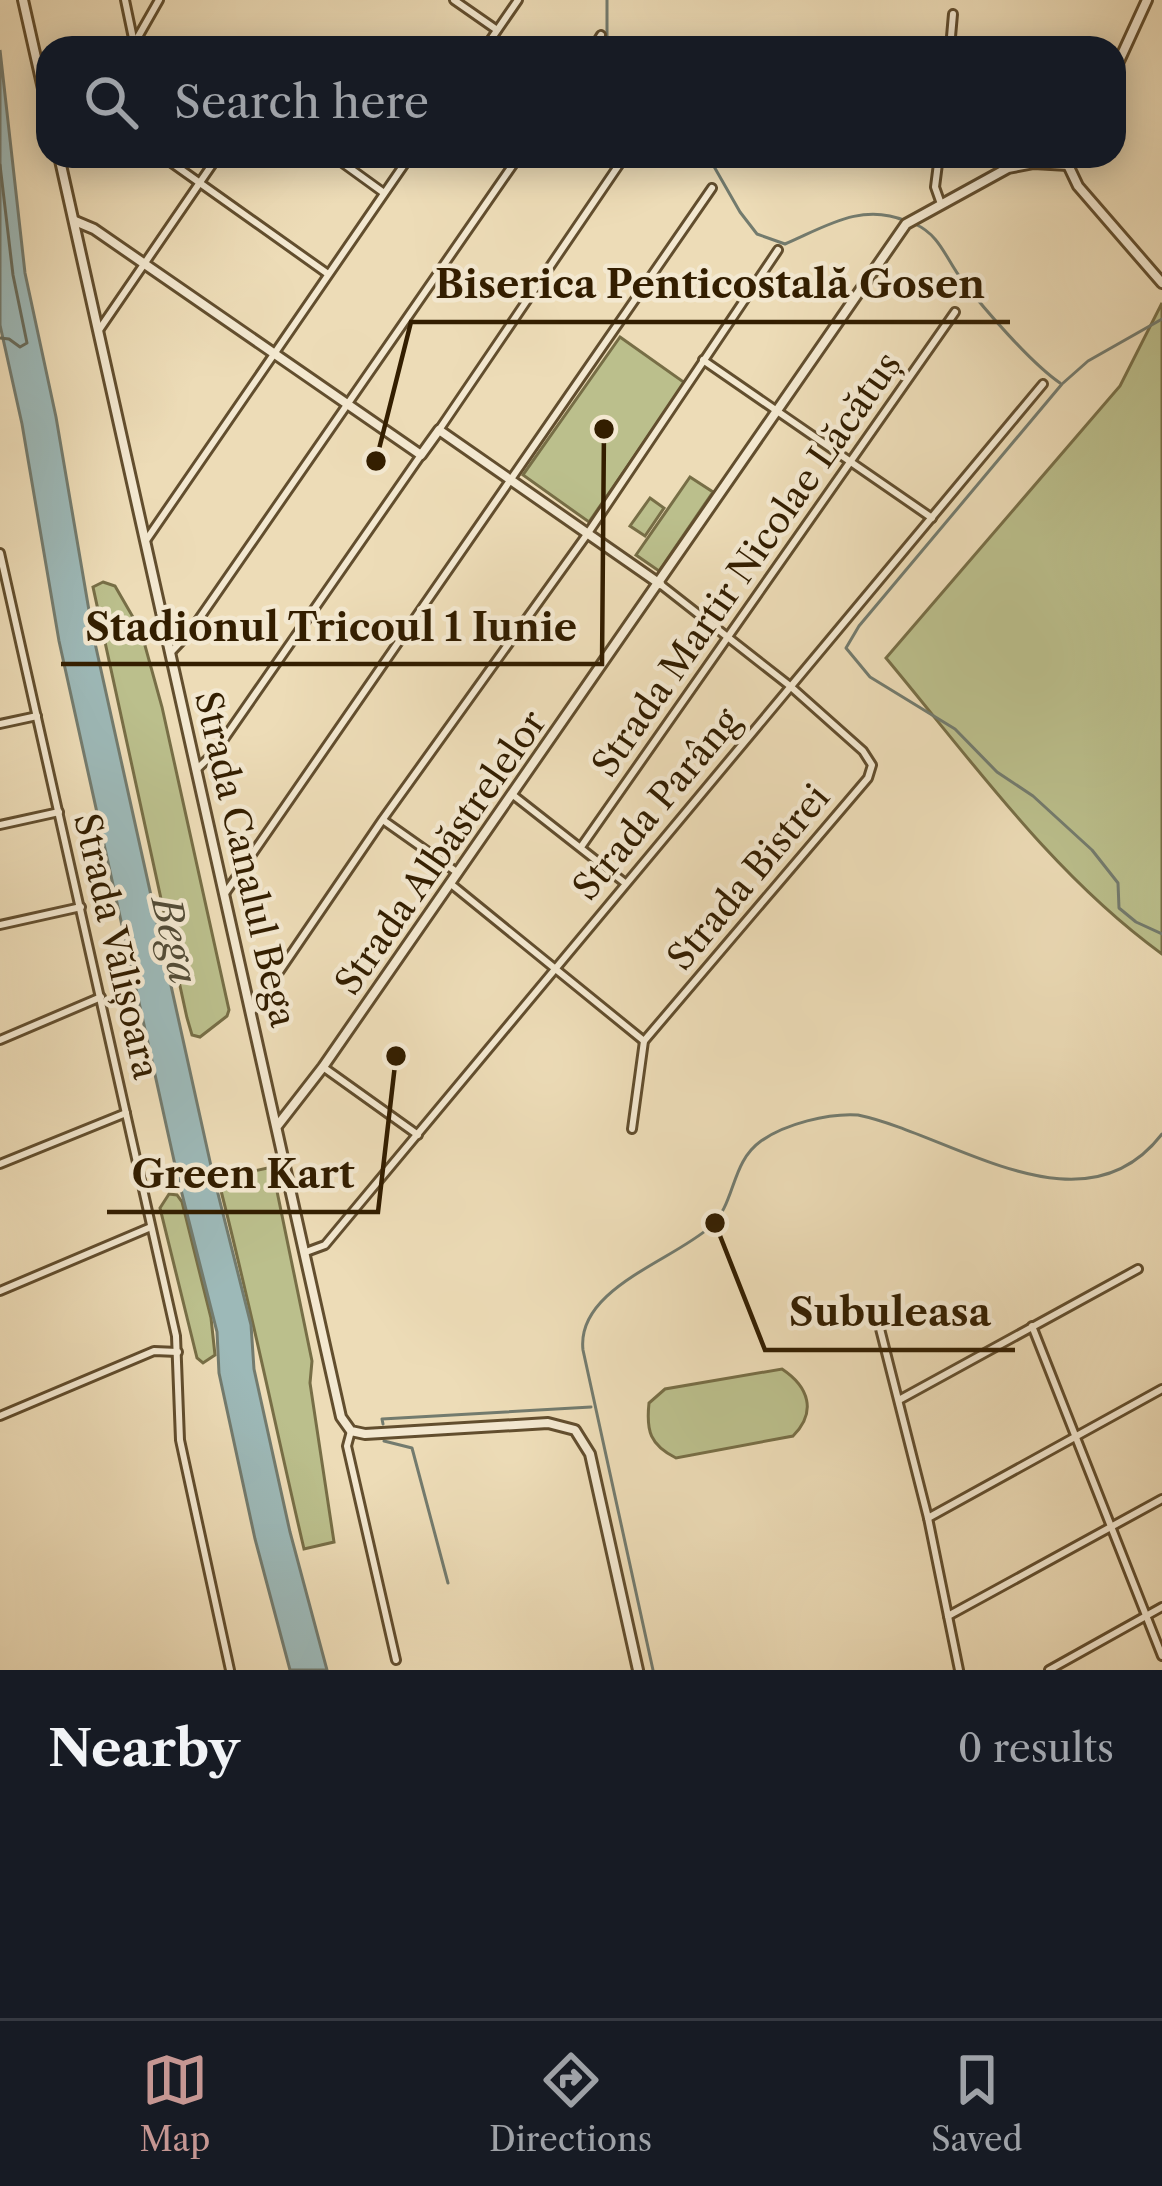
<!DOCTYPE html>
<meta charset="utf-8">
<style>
body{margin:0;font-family:"Libre Caslon Text",serif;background:#242831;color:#f1f3f6}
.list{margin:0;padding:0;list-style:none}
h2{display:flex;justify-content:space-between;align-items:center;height:156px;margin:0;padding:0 48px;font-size:51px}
h2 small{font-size:39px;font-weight:400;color:#9ea1a6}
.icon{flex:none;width:66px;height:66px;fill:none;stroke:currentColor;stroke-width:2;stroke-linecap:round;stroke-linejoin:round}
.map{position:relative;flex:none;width:1162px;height:1670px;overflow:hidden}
.search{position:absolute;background:#171b24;box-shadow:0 6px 30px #0003;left:36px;right:36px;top:36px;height:132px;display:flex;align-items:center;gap:30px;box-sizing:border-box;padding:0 42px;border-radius:36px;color:#9ea1a6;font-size:45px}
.sheet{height:348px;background:#171b24}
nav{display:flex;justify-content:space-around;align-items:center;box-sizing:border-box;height:168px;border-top:3px solid #363941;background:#171b24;font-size:33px;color:#9ea1a6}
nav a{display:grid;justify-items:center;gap:6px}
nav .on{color:#c59692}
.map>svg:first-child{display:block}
</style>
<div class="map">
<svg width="1162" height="1670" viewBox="0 0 1162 1670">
<rect width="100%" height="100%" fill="#eddcb7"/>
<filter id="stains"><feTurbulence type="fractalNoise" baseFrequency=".00167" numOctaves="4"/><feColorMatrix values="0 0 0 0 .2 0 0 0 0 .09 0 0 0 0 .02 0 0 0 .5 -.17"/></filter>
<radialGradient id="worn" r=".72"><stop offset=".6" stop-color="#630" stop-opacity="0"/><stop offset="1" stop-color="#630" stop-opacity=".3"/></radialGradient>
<g fill="#bbbf8c" stroke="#776e46" stroke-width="3">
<path d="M1162,303V954C1053,875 972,761 886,658L1120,386Z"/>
<path d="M620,337L685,383L589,522L523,475Z"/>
<path d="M690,477L713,492L659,571L636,555Z"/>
<path d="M650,498L664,508L645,536L630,526Z"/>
<path d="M103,582L115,586L141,631L162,707L229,1010L227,1016L200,1037L192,1035L187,1018L93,587Z"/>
<path d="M272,1167L312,1361L310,1383L334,1542L304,1549C275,1425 250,1302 218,1179Z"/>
<path d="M169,1194L177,1195L182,1202L211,1318L215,1355L203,1363L197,1358L160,1208Z"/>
<path d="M782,1369C809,1387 817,1412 793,1436L676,1458C650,1445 646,1431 649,1403L665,1389Z"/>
</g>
<path fill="#9db9b8" stroke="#737b6e" stroke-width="3" d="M0,50L25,273L56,417L93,634L211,1166L251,1325L254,1369L290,1532L327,1670H290L255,1539L219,1373L217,1332L177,1174L59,641L22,424L0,325Z"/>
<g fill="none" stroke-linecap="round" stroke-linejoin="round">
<path stroke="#686c5c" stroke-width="3" d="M0,165L13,275L27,343L20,347L9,339L0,338"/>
<g stroke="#737b6e" stroke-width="3">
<path d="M607,48V0"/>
<path d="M708,156L740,212L757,234L785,244C825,227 861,202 906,221"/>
<path d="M915,224C940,235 946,259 962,280C984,309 1031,363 1060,383"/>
<path d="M1162,319L1088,361L1062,384L859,626L846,648L870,677L955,729L997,772L1033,796L1092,850L1118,883L1119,908L1136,922L1162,934"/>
<path d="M383,1424L382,1419L591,1407"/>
<path d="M384,1441L412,1448L448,1583"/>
<path d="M653,1670L583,1350C576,1289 672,1261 710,1227C736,1204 730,1163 761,1141C785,1124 828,1113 858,1115C953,1135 1083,1237 1162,1134"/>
</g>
<defs>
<g id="minor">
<path d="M125,0L135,48"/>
<path d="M454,0L497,30"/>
<path d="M134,44L159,0"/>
<path d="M485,48L518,0"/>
<path d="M593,48L601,35"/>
<path d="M950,48L953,14"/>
<path d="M162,156L328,274"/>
<path d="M333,156L384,193"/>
<path d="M939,156L935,187L941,204"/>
<path d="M99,330L218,156"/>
<path d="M703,360L932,518"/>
<path d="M439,430L625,156"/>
<path d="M147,539L410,156"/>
<path d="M0,553L176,1336L180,1440L230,1670"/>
<path d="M172,651L190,632L519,156"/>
<path d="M0,724L37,716"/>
<path d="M198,768L215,752L421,455"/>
<path d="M513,795L625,883"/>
<path d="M383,820L458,873"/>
<path d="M0,825L59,812"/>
<path d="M581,847L955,312"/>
<path d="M451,884L644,1041"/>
<path d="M226,892L712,188"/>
<path d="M0,925L81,907"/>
<path d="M253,1010L383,819L588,533L778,250"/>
<path d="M0,1040L101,997"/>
<path d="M323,1067L418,1135"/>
<path d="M632,1129L644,1041L868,778L872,765L863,751L790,686L660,584"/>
<path d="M0,1164L126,1113"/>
<path d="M306,1252L325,1245L1043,384"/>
<path d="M0,1291L151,1227"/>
<path d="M875,1309L928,1518L959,1670"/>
<path d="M1032,1326L1162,1656"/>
<path d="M899,1400L1138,1269"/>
<path d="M0,1416L154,1351L178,1352"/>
<path d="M351,1431L347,1446L396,1660"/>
<path d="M928,1518L1162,1389"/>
<path d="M948,1616L1162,1499"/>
<path d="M1049,1670L1162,1607"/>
</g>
<g id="tertiary">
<path d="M23,0L48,111"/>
<path d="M1114,72L1147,0"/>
<path d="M59,156L341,1417L351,1431L365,1434L548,1423L575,1430L590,1454L638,1670"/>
<path d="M1068,165L1078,186L1162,283"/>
<path d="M75,221L94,229L421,455L439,430L660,584"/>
<path d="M278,1125L323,1067L906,224L1008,168L1034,163L1068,165"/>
</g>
</defs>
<use href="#minor" stroke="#624e2e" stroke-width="12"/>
<use href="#tertiary" stroke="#624e2e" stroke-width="14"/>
<use href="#minor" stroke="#f3e8d0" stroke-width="6"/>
<use href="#tertiary" stroke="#f3e8d0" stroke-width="8"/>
</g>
<g text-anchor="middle" stroke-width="9" stroke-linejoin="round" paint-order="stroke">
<g font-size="36" fill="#331e00" stroke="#f3e8d0">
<text transform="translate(746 564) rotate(-55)" y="13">Strada Martir Nicolae Lăcătuș</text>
<text transform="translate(656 804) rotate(-50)" y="13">Strada Parâng</text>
<text transform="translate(440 852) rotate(-55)" y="13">Strada Albăstrelelor</text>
<text transform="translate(246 859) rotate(77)" y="13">Strada Canalul Bega</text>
<text transform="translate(748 877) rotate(-50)" y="13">Strada Bistrei</text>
<text transform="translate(117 946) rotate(77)" y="13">Strada Vălișoara</text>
</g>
<g font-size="39" font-style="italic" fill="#534c37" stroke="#f3e8d0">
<text transform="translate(175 940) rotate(77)" y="14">Bega</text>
</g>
</g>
<path fill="none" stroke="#331e00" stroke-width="4.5" d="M376 461L411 322H1010M604 429L602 664H61M396 1056L378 1212H107M715 1223L765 1350H1015"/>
<g fill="#331e00" stroke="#f3e8d0" stroke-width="4.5">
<circle cx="376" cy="461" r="12"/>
<circle cx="604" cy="429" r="12"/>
<circle cx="396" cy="1056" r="12"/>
<circle cx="715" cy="1223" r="12"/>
</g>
<g font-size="39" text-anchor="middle" font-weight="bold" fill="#331e00" stroke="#f3e8d0" stroke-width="9" stroke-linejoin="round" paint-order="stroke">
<text x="710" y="298">Biserica Penticostală Gosen</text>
<text x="331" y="641">Stadionul Tricoul 1 Iunie</text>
<text x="243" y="1188">Green Kart</text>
<text x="890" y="1326">Subuleasa</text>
</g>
<rect width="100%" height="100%" filter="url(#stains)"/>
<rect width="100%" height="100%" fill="url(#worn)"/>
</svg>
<div class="search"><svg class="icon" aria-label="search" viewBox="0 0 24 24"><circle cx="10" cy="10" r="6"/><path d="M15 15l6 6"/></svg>Search here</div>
</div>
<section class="sheet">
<h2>Nearby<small>0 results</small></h2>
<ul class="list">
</ul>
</section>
<nav>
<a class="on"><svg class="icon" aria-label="map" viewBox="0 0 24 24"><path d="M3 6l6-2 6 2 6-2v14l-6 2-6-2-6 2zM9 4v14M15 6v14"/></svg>Map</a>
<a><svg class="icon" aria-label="directions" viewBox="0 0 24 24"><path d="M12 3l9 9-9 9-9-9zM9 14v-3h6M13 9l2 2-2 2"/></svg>Directions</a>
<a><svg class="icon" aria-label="saved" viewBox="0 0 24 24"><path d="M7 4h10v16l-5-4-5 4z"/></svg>Saved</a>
</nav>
